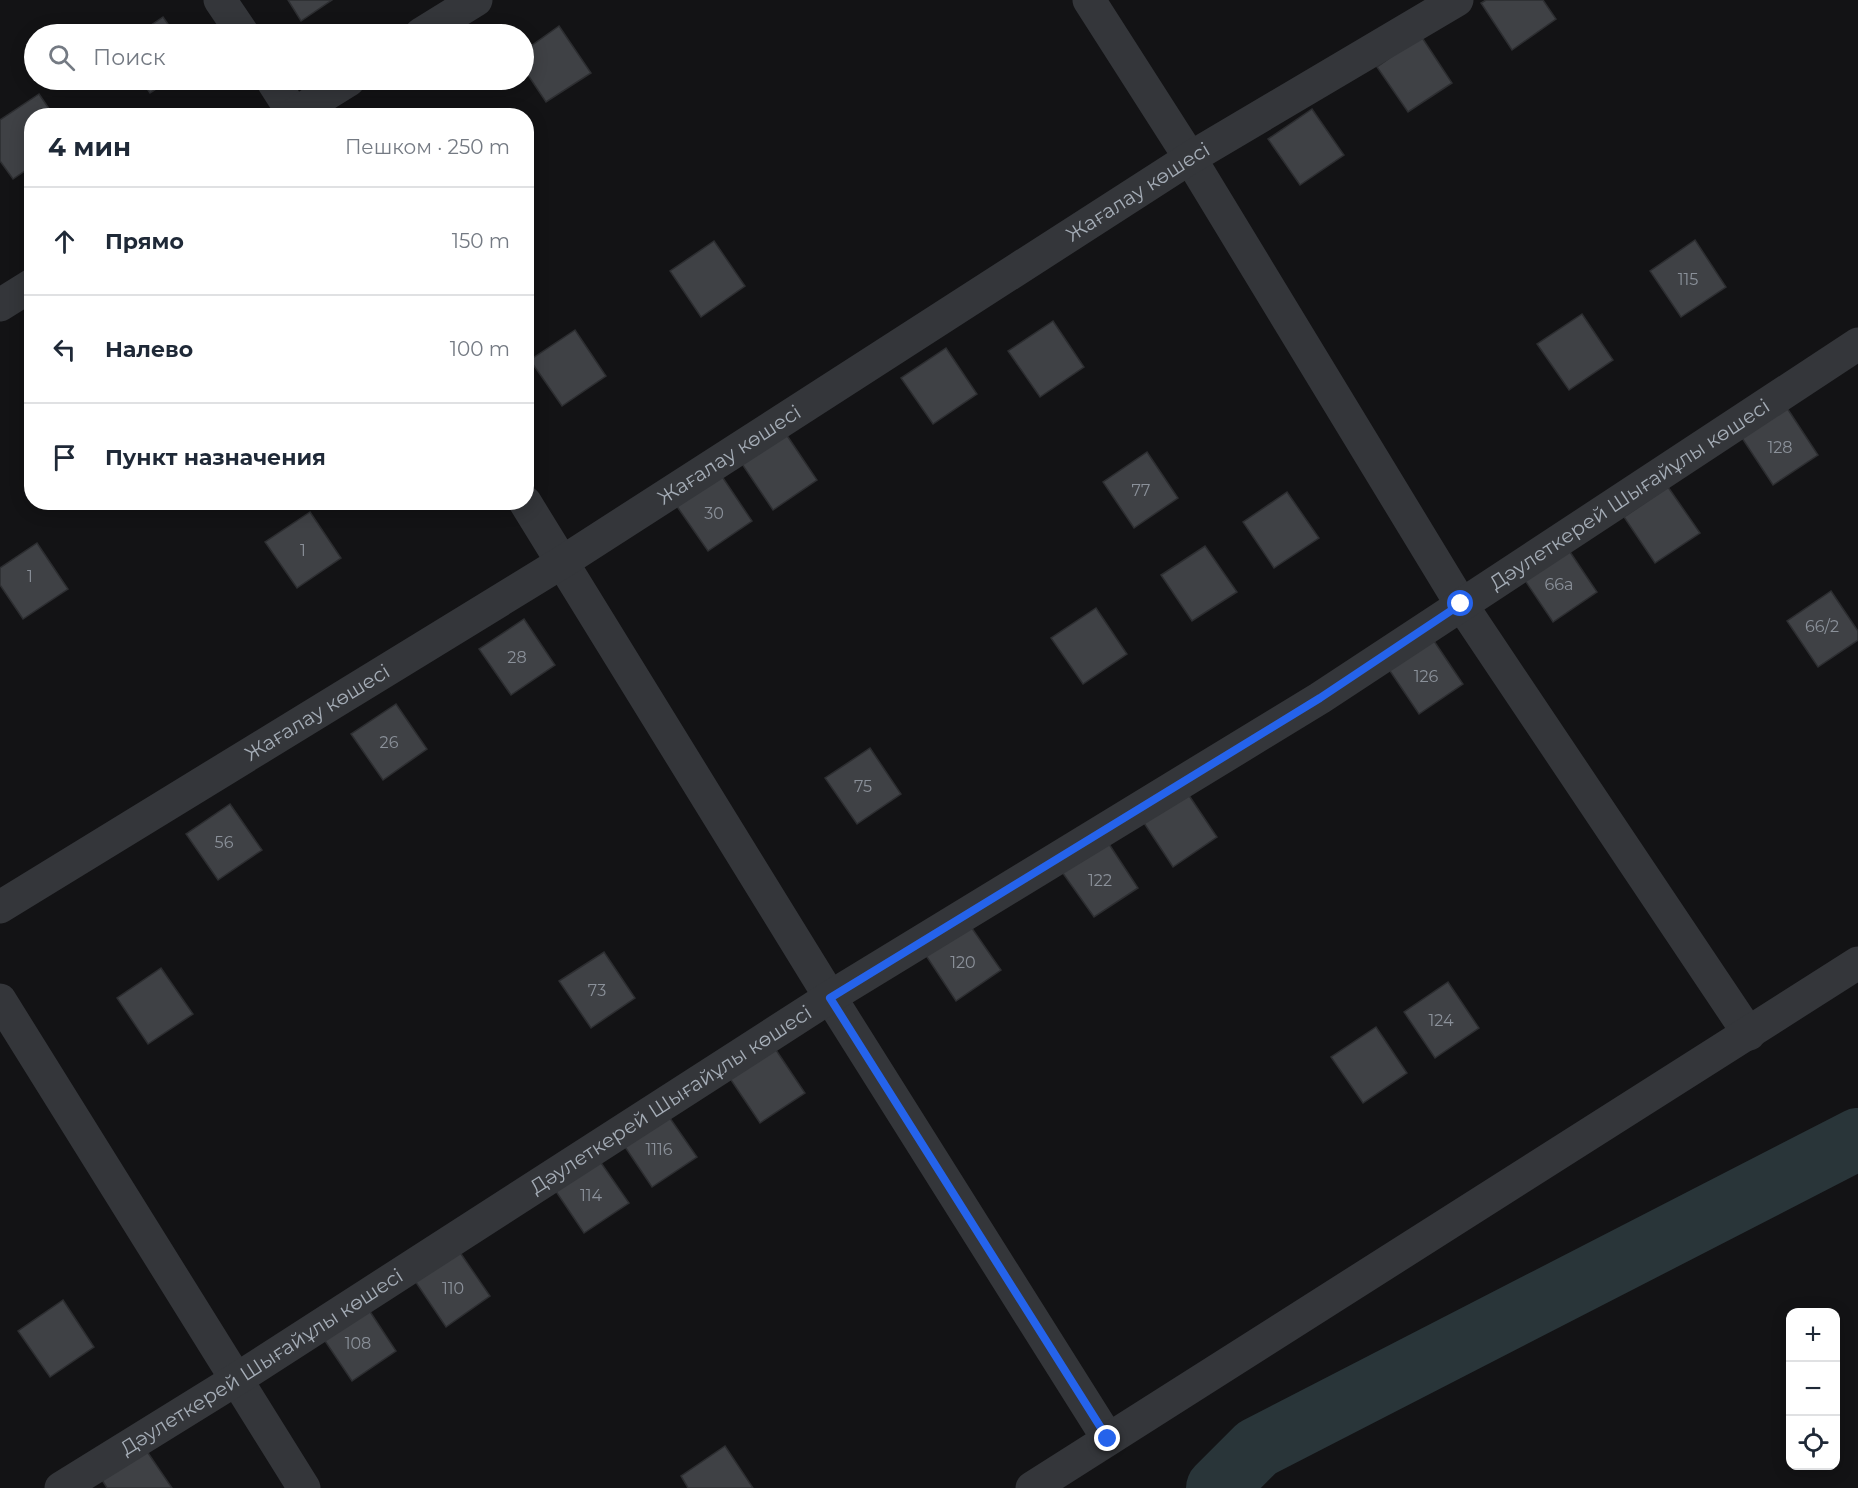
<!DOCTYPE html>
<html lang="ru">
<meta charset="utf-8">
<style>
body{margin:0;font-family:Montserrat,sans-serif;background:#f2f2f3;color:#1f2937}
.controls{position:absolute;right:18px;bottom:18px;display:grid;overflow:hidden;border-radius:12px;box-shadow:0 3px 15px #0003}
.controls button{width:54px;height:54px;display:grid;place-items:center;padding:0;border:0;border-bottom:2px solid #e0e1e3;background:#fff;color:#1f2937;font:30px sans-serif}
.stop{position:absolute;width:18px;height:18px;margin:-14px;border:4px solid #2563eb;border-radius:50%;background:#fff}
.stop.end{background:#2563eb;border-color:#fff;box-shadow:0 2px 6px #0008}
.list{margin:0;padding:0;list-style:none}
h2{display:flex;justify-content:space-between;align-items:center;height:78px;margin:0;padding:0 24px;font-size:26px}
h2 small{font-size:20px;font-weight:400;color:#747a83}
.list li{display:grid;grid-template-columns:39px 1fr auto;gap:18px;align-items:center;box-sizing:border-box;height:108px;padding:0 24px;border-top:2px solid #e0e1e3}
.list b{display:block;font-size:22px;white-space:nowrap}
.list em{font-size:20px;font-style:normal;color:#747a83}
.icon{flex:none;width:33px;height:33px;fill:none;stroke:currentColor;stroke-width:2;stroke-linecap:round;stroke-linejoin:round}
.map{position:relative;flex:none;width:1858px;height:1488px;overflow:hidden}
.search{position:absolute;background:#fff;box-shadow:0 3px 15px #0003;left:24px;top:24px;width:510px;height:66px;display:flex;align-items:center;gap:15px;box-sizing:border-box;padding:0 21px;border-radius:33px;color:#747a83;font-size:22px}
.panel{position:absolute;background:#fff;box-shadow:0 3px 15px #0003;left:24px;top:108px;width:510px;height:402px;border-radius:24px}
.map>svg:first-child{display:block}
</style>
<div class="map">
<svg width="1858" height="1488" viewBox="0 0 1858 1488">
<rect width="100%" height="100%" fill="#131315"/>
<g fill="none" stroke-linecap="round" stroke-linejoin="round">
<path stroke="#293539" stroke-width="62" d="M1217,1488L1257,1448L1858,1139"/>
</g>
<g fill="#3f4145" stroke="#2d2e31" stroke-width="1.5">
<path d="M288,0H332L301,21Z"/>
<path d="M1486,0H1543L1556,19L1512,50L1481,3Z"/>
<path d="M163,17L175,34H138Z"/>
<path d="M559,26L591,73L546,102L524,69V51Z"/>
<path d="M1421,36L1452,83L1408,112L1377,67Z"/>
<path d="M141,80H170L150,93Z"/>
<path d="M39,94L54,116H32V166L13,179L0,161V120Z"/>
<path d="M1312,109L1344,155L1300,185L1268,139Z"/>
<path d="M1695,240L1726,287L1681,317L1650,271Z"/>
<path d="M714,241L745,286L701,317L670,271Z"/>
<path d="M1582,314L1613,360L1569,390L1537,344Z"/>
<path d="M1053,321L1084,367L1040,397L1008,351Z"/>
<path d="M575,330L606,376L562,406L530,360Z"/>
<path d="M946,348L977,394L933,424L901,378Z"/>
<path d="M1787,408L1818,455L1773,485L1742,438Z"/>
<path d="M786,434L817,480L773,510L742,464Z"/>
<path d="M1147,452L1178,498L1134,528L1103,482Z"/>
<path d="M721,475L752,521L708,551L676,505Z"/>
<path d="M1668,487L1700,533L1655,563L1624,517Z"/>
<path d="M1287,492L1319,538L1274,568L1243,522Z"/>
<path d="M310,512L341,558L297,588L265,542Z"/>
<path d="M37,543L68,589L23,619L0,585V568Z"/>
<path d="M1205,546L1237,592L1192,621L1161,575Z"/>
<path d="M1566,546L1597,592L1553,622L1522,576Z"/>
<path d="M1831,591L1858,631V640L1818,667L1787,621Z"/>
<path d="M1096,608L1127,654L1083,684L1051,638Z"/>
<path d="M524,619L555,665L511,695L479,649Z"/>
<path d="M1432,638L1463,684L1419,714L1388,668Z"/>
<path d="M396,704L427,749L383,780L351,734Z"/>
<path d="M870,748L901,794L857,824L825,778Z"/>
<path d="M1186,791L1217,837L1173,867L1142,820Z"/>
<path d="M230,804L262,850L218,880L186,834Z"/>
<path d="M1107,841L1138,888L1094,917L1062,872Z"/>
<path d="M969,924L1001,970L956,1001L925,954Z"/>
<path d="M604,952L635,998L591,1028L559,981Z"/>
<path d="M161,968L193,1014L148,1044L117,998Z"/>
<path d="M1448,982L1479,1028L1435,1058L1404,1012Z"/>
<path d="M1376,1027L1407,1073L1363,1103L1331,1057Z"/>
<path d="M774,1047L805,1093L760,1123L729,1077Z"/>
<path d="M665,1111L697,1157L652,1187L621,1141Z"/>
<path d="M597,1157L629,1203L584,1233L553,1187Z"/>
<path d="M459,1251L490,1296L446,1327L415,1281Z"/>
<path d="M63,1300L94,1347L50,1377L18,1331Z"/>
<path d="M365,1304L396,1351L352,1381L321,1335Z"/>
<path d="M725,1446L753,1488H688L681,1476Z"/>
<path d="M146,1450L172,1488H107L102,1480Z"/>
</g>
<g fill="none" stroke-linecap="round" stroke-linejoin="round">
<g stroke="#34363a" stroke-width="33">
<path d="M220,0L243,34"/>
<path d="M1089,0L1190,158L1461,604L1749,1034"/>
<path d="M421,34L476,0"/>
<path d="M272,80L295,116"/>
<path d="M291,116L349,80"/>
<path d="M0,305L32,285"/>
<path d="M525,502L830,997L1108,1439"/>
<path id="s1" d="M0,907L561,563L1190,158L1457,0"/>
<path d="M0,1000L304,1488"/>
<path id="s2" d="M61,1488L237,1379L830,997L1320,698L1858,344"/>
<path d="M1032,1488L1858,963"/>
</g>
</g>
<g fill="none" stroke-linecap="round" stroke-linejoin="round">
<path stroke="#2563eb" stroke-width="8" d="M1108,1439L830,998L1320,698L1461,604"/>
</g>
<g text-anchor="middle" stroke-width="5" stroke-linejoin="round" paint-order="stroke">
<g font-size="16" fill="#8b919a">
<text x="1688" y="285">115</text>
<text x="1780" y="453">128</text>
<text x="1141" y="496">77</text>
<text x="714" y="519">30</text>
<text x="303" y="556">1</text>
<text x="30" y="582">1</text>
<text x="1559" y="590">66а</text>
<text x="1822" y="632">66/2</text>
<text x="517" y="663">28</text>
<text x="1426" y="682">126</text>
<text x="389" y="748">26</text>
<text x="863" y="792">75</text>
<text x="224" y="848">56</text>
<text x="1100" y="886">122</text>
<text x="963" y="968">120</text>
<text x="597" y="996">73</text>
<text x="1441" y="1026">124</text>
<text x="659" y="1155">1116</text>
<text x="591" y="1201">114</text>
<text x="453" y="1294">110</text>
<text x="358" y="1349">108</text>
</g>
<g font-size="20" fill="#a4acb6" stroke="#0e0e10">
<text dy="7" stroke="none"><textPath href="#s1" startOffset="1344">Жағалау көшесі</textPath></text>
<text dy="7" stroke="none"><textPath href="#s1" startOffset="858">Жағалау көшесі</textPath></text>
<text dy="7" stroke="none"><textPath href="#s2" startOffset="1857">Дәулеткерей Шығайұлы көшесі</textPath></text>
<text dy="7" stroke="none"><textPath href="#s1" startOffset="372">Жағалау көшесі</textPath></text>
<text dy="7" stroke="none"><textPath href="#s2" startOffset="723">Дәулеткерей Шығайұлы көшесі</textPath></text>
<text dy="7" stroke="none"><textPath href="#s2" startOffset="237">Дәулеткерей Шығайұлы көшесі</textPath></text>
</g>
</g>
</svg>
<div class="controls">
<button>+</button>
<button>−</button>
<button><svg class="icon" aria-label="locate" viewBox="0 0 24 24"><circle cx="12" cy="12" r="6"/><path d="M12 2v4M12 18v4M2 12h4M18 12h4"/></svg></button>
</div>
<div class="stop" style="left:1461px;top:604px"></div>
<div class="stop end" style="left:1108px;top:1439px"></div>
<div class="search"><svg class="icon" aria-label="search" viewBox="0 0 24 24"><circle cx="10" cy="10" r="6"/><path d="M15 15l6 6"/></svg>Поиск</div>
<section class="panel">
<h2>4 мин<small>Пешком · 250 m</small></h2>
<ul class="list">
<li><svg class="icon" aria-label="ahead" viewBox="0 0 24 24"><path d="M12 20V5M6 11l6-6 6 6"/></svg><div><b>Прямо</b></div><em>150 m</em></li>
<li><svg class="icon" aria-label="left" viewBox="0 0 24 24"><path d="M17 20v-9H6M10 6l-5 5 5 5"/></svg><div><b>Налево</b></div><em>100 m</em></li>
<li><svg class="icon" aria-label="arrive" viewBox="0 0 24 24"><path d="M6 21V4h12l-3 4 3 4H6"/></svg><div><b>Пункт назначения</b></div></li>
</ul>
</section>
</div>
